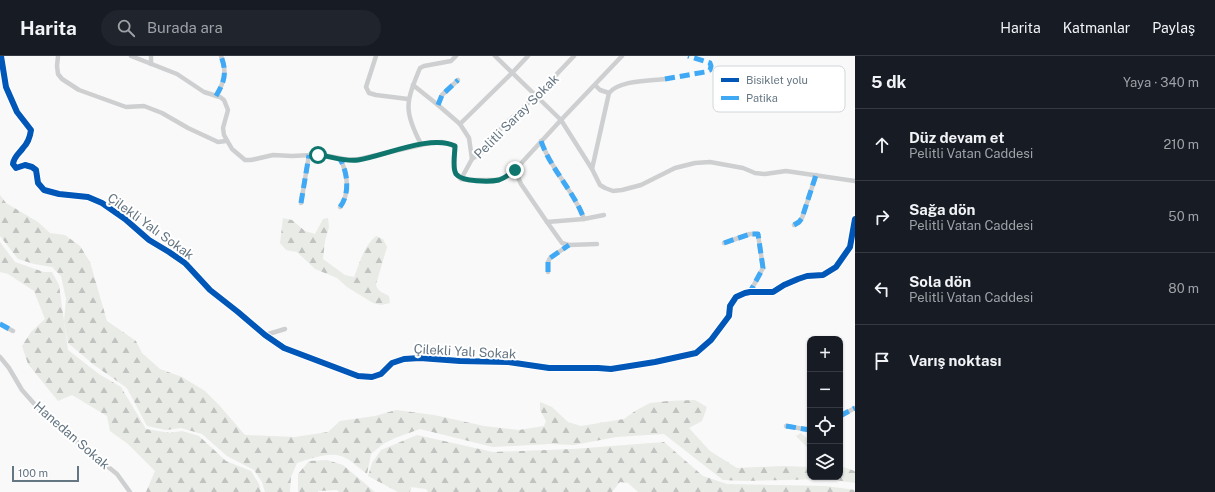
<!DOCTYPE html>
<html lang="tr">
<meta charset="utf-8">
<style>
body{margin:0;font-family:"Public Sans",sans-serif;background:#20242c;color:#f1f3f6}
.controls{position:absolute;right:12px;bottom:12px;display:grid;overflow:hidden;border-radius:8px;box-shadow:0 1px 3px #0004}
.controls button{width:36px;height:36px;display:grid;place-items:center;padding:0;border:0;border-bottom:1px solid #363941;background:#171b24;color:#f1f3f6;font:20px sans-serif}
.scale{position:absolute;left:12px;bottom:10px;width:67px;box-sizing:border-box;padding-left:4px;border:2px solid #657683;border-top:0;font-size:11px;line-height:14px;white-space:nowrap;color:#657683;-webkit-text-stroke:3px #fff;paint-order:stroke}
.stop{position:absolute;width:12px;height:12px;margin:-9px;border:3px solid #0f766e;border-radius:50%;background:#fff}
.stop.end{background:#0f766e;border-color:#fff;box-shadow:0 1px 4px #0008}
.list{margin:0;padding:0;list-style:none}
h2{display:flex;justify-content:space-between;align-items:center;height:52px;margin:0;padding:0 16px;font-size:17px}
h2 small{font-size:13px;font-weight:400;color:#9ea1a6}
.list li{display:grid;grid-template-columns:26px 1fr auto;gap:12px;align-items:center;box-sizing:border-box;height:72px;padding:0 16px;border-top:1px solid #363941}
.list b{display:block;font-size:15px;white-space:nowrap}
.list p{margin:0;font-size:13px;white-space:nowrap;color:#9ea1a6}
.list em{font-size:13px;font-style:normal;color:#9ea1a6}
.icon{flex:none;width:22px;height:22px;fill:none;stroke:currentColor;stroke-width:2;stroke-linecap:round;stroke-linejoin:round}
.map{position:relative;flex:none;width:855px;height:436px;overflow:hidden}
header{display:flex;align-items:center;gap:24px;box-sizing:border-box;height:56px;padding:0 20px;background:#171b24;border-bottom:1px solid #363941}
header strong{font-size:19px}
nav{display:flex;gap:22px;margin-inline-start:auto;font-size:14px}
.search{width:280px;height:36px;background:#20242c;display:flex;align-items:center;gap:10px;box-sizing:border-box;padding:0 14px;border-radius:22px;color:#9ea1a6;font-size:15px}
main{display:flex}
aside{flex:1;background:#171b24}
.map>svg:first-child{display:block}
</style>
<header>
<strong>Harita</strong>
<div class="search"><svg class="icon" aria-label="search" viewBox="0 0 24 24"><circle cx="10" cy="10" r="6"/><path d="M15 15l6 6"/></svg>Burada ara</div>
<nav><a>Harita</a><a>Katmanlar</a><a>Paylaş</a></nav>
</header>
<main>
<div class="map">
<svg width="855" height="436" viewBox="0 0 855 436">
<defs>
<pattern id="forest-firs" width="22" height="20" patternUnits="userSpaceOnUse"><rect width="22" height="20" fill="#e8ebe6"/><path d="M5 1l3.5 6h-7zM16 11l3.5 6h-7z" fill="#c0c3c0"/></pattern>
</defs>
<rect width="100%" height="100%" fill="#f9f9f9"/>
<g fill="url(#forest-firs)">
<path d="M0,139L6,147L38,166L50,177L65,179L80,190L90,206L107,265L136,285L142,297L160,313L182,321L205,335L219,349L245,379L295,381L328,376L340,365L375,360L396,354L434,359L484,370L519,374L544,370L546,365L540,354V346L552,351L568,366L581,370L624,363L635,355L650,347L668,345L695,344L707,351L702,365L689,372L710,395L737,412L783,410L810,411V421H840V410L855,415V427L828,423L745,425L723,424L664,378L616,381L574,389L550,388L493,391L420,373L395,382L383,388L371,398L367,418C360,413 349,402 341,400C328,396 310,403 297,407L291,421L290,436H265L262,426L254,414L227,400L202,378L181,372L166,374L147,370L127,332L94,309L68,287L64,266L66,243L61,220L52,211L34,208L18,203L0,180Z"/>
<path d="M283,162L292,164L305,175L315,178L323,163L328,162L329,171L325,185L323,203L345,219L354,221C360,207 363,191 376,180L383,183L387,191L376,228C377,236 384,237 389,240L390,247L381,249L373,247L347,231L337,222L315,213L297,196L286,194L280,187Z"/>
<path d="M0,186L15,206L44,216H52L59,229L68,294L99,318L121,331L146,373L170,377L182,375L199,380L226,405L251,415L259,428L261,436H146L155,415L128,388L110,375L107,360L72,339L58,345L28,308L22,290L31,276L45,263L34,235L8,218L0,216Z"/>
<path d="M801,377L810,385V394L796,380Z"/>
<path d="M417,379L493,396L573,393L664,386L703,420L727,428L826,430L855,434V436H638L628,427L620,426L612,436H428L426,433L411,431L410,436H398L368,420L372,407L381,394Z"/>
<path d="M327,404L343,409L375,436H339L337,434L318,435V436H298V418L309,405Z"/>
</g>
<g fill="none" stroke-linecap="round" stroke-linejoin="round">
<g stroke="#cecfd0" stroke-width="4.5">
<path d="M1,0L6,31L17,56L31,74C30,81 28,87 23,92C19,98 14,100 13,108L16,112L25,109L32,111L36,114L38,127L44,134L59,138L88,141L102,147L125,163L149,184L169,196L185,207L210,234L238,256L265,279L284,292L358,320L372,321L381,318L392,307L404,303L420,302L460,305L508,306L549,312H598L611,313L655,306L696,297L711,284L729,260L730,250L736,241L745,237L750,236H773L784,229L798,223L807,220L823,219L836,211L850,191L855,163"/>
<path d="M58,0L57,10L58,18L62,23L79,34L126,51L144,50L162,57L188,72L218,86L226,85"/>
<path d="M131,0L177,18L204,36L220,41L224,44L228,54L223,72L224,79L232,93L245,104H251L273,99L292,100L312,99H323L350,104L359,103L430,87L442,86L455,90L454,113L457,119L461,123L468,124H497L506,121L515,114L561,64L592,113L600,129L605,132L613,135L622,134L641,129L675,112L695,107L710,106L743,112L755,117L765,118L786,115L855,125"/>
<path d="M151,0V8"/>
<path d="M376,0L366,31L369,37L376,39L408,43"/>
<path d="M495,0L561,64L622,0"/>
<path d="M413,29L438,49L460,68L512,17L528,0"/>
<path d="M595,29L600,34L609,37C619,24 650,25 665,23"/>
<path d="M216,40C225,25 227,16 221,0"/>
<path d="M438,49L442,39L458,24"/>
<path d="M460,68L469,82L472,103"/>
<path d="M541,85C551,114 574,135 584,163"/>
<path d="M421,88C403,54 406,46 420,12L424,10L451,5L456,0"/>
<path d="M592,113L609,37"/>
<path d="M515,114L521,128L547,166L584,163L604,159"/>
<path d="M461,123L472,103L481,97L504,69L537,39L574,0"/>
<path d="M301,147L309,99"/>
<path d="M340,151C350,138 348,117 340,103"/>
<path d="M547,166L562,187L569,189L597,188"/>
<path d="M794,169L799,166L802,162L816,119"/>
<path d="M724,187L750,178H758L763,212L750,236"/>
<path d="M548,216V206L550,202L569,189"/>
<path d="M0,268L13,275"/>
<path d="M265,279L285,273"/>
<path d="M0,301L9,312L22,334L45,360L117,418L130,436"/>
<path d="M840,360L855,352"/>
<path d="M786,370L810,374"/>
</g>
<g stroke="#3fa9f5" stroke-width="5" stroke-dasharray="10 5" stroke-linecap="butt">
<path d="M665,23L705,16L710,14L711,10L710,7L688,0"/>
<path d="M216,40C225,25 227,16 221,0"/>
<path d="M438,49L442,39L458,24"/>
<path d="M541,85C551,114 574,135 584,163"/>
<path d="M301,147L309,99"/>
<path d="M340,151C350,138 348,117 340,103"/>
<path d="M794,169L799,166L802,162L816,119"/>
<path d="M724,187L750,178H758L763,212L750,236"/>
<path d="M548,216V206L550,202L569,189"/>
<path d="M0,268L13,275"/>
<path d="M840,360L855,352"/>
<path d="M786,370L810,374"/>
</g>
<defs>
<path id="cycleway" d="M1,0L6,31L17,56L31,74C30,81 28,87 23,92C19,98 14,100 13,108L16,112L25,109L32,111L36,114L38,127L44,134L59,138L88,141L102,147L125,163L149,184L169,196L185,207L210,234L238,256L265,279L284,292L358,320L372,321L381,318L392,307L404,303L420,302L460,305L508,306L549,312H598L611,313L655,306L696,297L711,284L729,260L730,250L736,241L745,237L750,236H773L784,229L798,223L807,220L823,219L836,211L850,191L855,163"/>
</defs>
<use href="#cycleway" stroke="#fff" stroke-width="8"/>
<use href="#cycleway" stroke="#0057b8" stroke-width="6"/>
</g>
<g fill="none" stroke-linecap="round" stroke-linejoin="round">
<path stroke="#0f766e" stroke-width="5" d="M318,99C331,100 344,106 358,104C384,100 431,78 455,90C455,97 452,112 456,118C462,126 490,126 499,124C505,122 510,118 515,114"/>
</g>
<g text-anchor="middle" stroke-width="4" stroke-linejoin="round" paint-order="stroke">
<g font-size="13" fill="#657683" stroke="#fff">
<text transform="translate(516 60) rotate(-45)" y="5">Pelitli Saray Sokak</text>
<text transform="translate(151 170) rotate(36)" y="5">Çilekli Yalı Sokak</text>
<text transform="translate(465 295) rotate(3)" y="5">Çilekli Yalı Sokak</text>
<text transform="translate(72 379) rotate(41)" y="5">Hanedan Sokak</text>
</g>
</g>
<rect x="713" y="10" width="132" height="46" rx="6" fill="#fff" stroke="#d1d6da" stroke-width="1"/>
<rect x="721" y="22" width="18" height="4" fill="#0057b8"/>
<rect x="721" y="40" width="18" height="4" fill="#3fa9f5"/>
<g font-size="11" fill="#657683">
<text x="746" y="28">Bisiklet yolu</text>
<text x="746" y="46">Patika</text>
</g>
</svg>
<div class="controls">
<button>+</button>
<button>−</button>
<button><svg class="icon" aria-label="locate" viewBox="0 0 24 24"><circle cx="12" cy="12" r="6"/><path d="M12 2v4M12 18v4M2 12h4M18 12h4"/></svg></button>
<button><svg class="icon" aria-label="layers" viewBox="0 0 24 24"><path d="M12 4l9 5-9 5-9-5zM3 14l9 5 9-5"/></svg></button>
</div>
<div class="scale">100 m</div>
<div class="stop" style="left:318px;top:99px"></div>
<div class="stop end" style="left:515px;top:114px"></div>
</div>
<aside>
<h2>5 dk<small>Yaya · 340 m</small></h2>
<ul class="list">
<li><svg class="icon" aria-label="ahead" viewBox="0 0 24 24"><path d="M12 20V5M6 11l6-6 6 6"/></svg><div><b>Düz devam et</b><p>Pelitli Vatan Caddesi</p></div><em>210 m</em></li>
<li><svg class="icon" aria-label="right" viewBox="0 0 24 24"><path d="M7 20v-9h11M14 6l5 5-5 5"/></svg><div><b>Sağa dön</b><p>Pelitli Vatan Caddesi</p></div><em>50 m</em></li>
<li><svg class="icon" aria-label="left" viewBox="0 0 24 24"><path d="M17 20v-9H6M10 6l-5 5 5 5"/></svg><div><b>Sola dön</b><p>Pelitli Vatan Caddesi</p></div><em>80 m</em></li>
<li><svg class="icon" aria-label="arrive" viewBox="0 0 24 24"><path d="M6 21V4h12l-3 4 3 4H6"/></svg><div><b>Varış noktası</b></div></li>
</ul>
</aside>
</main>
